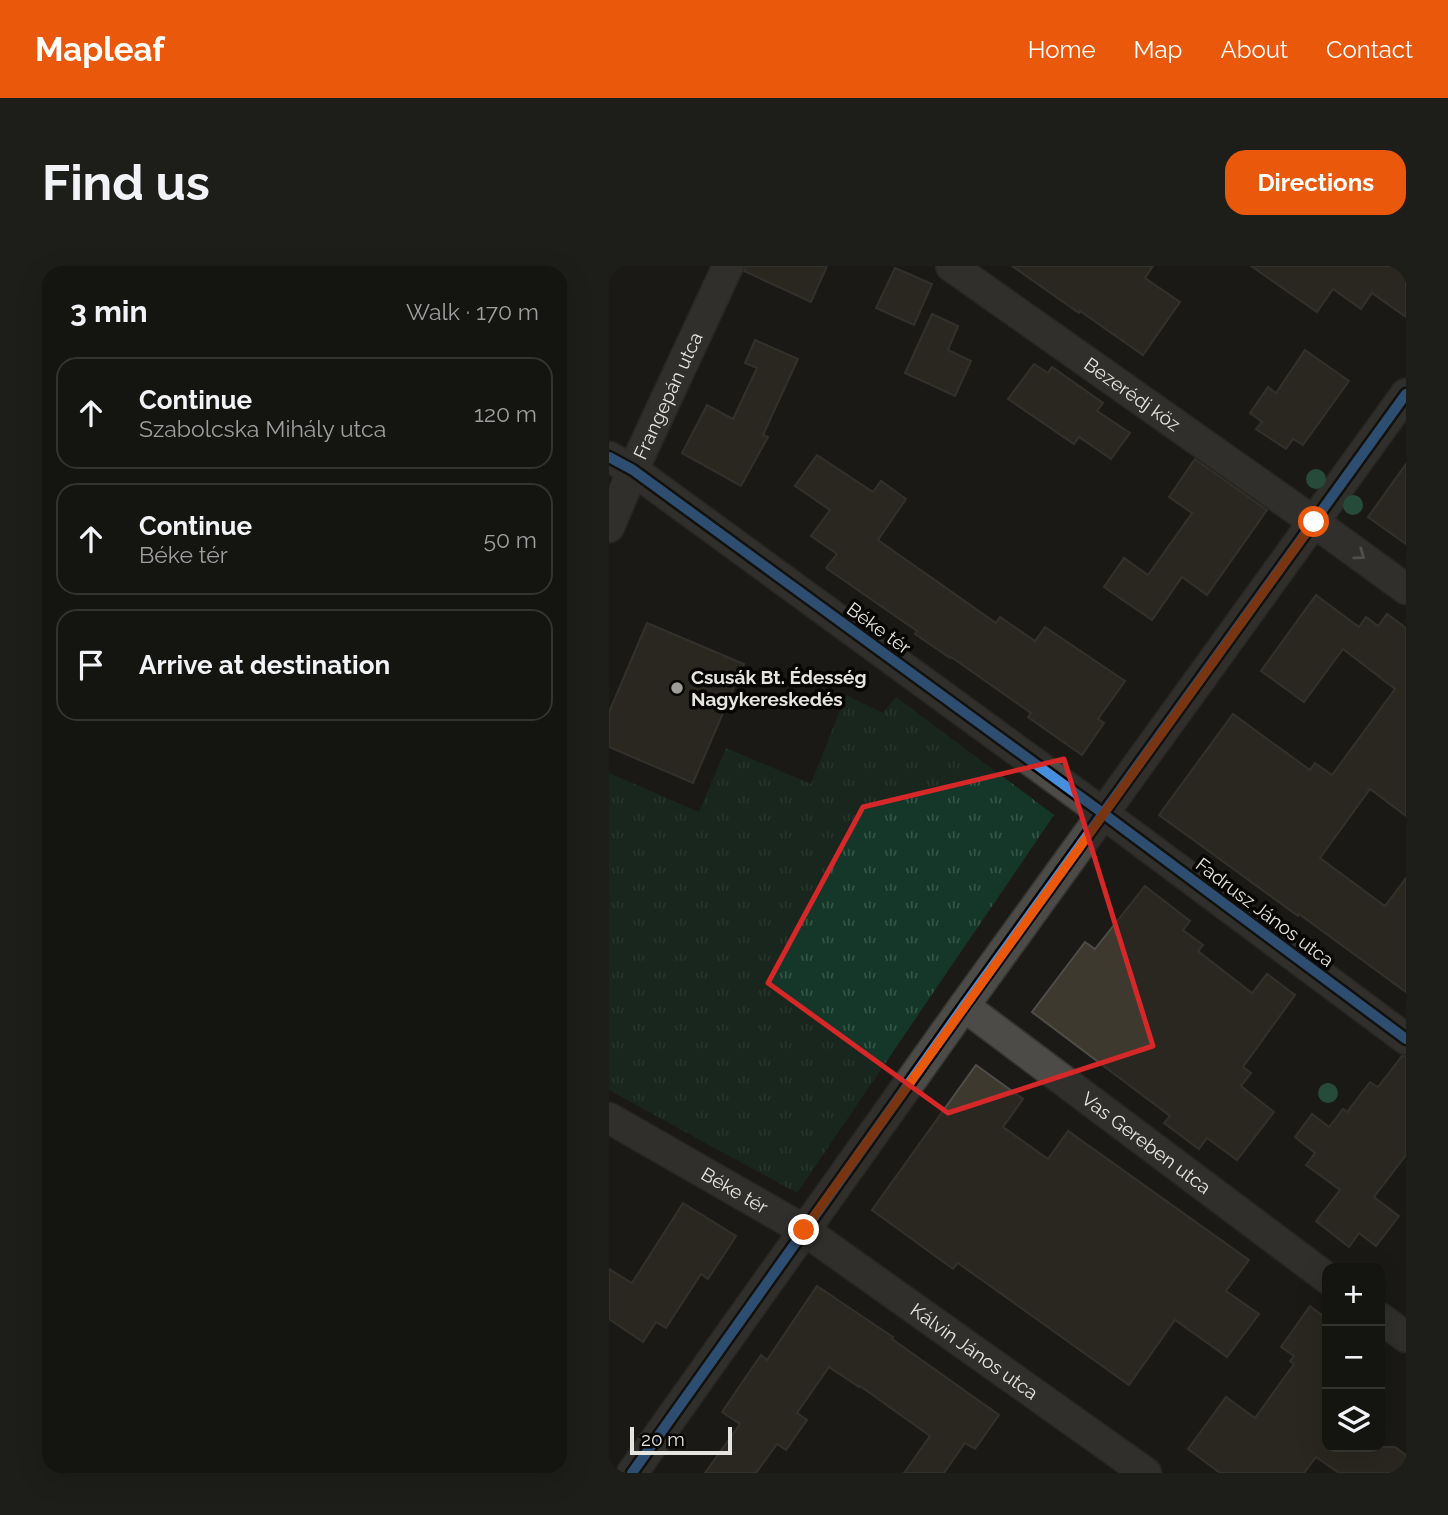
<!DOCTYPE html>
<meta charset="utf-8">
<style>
body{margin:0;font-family:Raleway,sans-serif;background:#1d1d19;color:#f1f3f6}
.controls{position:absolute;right:21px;bottom:21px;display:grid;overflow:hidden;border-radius:14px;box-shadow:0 7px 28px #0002}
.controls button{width:63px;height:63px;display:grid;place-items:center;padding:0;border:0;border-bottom:2px solid #333330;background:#141410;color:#f1f3f6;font:35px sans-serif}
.scale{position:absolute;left:21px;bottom:18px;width:102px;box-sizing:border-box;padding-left:7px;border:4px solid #e6e4df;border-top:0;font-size:19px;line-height:24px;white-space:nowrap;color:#e6e4df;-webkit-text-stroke:5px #070604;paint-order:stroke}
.stop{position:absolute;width:21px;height:21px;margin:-16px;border:5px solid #ea580c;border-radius:50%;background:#fff}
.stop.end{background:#ea580c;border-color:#fff;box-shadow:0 2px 7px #0008}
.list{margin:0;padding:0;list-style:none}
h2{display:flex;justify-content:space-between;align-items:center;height:91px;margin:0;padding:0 28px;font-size:30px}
h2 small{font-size:23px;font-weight:400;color:#9d9e9f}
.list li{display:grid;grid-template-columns:46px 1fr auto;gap:21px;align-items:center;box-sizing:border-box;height:112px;margin:0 14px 14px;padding:0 14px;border:2px solid #333330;border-radius:21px}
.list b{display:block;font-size:26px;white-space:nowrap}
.list p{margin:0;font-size:23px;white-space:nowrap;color:#9d9e9f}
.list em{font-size:23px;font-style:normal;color:#9d9e9f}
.icon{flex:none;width:38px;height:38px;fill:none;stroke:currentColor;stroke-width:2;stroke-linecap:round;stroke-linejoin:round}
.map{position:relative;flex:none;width:797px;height:1207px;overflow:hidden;border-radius:21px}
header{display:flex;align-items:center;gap:42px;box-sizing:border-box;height:98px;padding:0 35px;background:#ea580c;color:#fff}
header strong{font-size:33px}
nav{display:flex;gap:38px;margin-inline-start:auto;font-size:24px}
.intro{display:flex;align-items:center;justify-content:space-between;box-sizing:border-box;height:168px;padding:0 42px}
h1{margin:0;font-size:49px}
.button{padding:18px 32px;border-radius:21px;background:#ea580c;color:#fff;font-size:24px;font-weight:700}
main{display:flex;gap:42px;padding:0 42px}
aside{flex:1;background:#141410;border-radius:21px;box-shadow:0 7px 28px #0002}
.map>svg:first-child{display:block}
</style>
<header>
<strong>Mapleaf</strong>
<nav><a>Home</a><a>Map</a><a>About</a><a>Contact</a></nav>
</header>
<div class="intro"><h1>Find us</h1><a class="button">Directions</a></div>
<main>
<aside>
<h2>3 min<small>Walk · 170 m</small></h2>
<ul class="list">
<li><svg class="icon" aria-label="ahead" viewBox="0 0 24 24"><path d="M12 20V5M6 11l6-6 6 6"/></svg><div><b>Continue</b><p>Szabolcska Mihály utca</p></div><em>120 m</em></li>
<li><svg class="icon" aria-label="ahead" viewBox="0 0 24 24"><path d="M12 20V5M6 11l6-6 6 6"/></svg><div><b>Continue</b><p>Béke tér</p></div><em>50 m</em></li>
<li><svg class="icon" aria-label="arrive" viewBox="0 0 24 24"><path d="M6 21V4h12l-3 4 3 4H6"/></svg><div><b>Arrive at destination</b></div></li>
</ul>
</aside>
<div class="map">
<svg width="797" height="1207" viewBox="0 0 797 1207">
<defs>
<pattern id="grass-tufts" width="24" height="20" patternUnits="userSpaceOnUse" patternTransform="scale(1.75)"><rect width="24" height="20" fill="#143729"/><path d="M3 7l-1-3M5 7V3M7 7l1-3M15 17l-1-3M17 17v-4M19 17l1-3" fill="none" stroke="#365448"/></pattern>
</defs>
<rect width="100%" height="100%" fill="#1b1a16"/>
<path fill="url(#grass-tufts)" d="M237,429L274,447L287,431L445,549L188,927L0,824V507L90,546L117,482L202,518Z"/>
<g fill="#3d392e" stroke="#4e4d4a" stroke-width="2">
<path d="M136,0H218L202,36L135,5Z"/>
<path d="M403,0H544L536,12L571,36L534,89L471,45L470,47Z"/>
<path d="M642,0H797V51L763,27L752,43L724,23L708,46Z"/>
<path d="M286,2L323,18L305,59L267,42Z"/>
<path d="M323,48L349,60L339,84L362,95L346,130L296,107Z"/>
<path d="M146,74L189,93L154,169L159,171L132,220L73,187L98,139L124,153L148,102L136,97Z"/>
<path d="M696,84L740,115L694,179L684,173L677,183L647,163L653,156L641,147L659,121L667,127Z"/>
<path d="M425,98L439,107L443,101L494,137L488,145L521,167L502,193L470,171L465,178L399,133Z"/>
<path d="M208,189L264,226L272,215L297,233L269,274L387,357L391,351L426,375L436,361L516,415L489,453L495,457L473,489L419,451L422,447L342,391L341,392L306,368L308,365L217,302L228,288L202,270L221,244L186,220Z"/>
<path d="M586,193L658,244L598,329L573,311L543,354L495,321L515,292L539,309L583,247L560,231Z"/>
<path d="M797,198V278L759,251Z"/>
<path d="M707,329L750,361L757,351L769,360L778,348L797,362V550L761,523L711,592L776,640L797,612V726L690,648L689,650L550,549L624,448L701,504L706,497L723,509L786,423L734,383L695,436L652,405Z"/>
<path d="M38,357L135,398L84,517L0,481V446Z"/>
<path d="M536,620L581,655L574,664L594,679L589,685L643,727L658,708L686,729L634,801L642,807L632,820L665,846L628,894L598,872L590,883L555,857L561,850L423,746L476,676L486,683Z"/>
<path d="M793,790H797V889L765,931L790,950L767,980L750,967L740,981L707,955L731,924L697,899L706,887L686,871L703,848L720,861L734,843L738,846L761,816L769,821Z"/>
<path d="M367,799L414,833L394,861L439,893L459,865L640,994L617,1025L650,1048L618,1091L566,1054L520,1119L349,997L344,1003L263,944Z"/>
<path d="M74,937L127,970L99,1013L92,1008L57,1062L47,1056L34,1076L0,1053V1003L23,1017Z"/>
<path d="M208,1020L284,1071L283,1073L390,1149L366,1183L356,1177L335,1207H295L321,1170L251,1120L250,1121L220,1101L188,1147L198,1154L177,1184L168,1178L147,1207H96L131,1158L113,1146L152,1089L158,1094Z"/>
<path d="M701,1040L718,1053V1181H786L797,1189V1207H730L707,1191L695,1207H611L579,1183L617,1131L646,1152L685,1098L681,1095L685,1090L672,1081Z"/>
</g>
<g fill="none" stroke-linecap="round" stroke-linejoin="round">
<defs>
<g id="minor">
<path id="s1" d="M342,0L705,256L797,323"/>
<path d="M0,191L24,204L495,548L797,773"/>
<path id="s2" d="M0,261L24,204L119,0"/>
<path id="s3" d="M355,740L718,1012"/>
<path id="s4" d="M0,852L195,964L537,1207"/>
<path d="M771,1052L797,1071"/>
<path d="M23,1207L355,740L797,128"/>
</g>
</defs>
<use href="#minor" stroke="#363532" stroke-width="33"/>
<use href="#minor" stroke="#4d4b48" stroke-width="30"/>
<defs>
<g id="cycleway">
<path d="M0,191L24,204L495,548L797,773"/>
<path d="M23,1207L355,740L797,128"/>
</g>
</defs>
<use href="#cycleway" stroke="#070604" stroke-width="15"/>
<use href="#cycleway" stroke="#468fdf" stroke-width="10"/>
</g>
<g fill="#378767">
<circle cx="707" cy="213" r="10"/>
<circle cx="744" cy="239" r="10"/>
<circle cx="719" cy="827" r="10"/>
</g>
<defs><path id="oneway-chevron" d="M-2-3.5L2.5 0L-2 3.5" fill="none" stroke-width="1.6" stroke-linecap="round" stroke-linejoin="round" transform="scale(1.75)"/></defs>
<use stroke="#92908c" href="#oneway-chevron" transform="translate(751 289) rotate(36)"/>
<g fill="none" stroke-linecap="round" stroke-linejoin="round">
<path stroke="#ea580c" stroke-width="9" d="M195,964L705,256"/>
</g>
<path d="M0 0H797V1207H0ZM455,493L544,780L339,847L159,717L254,541Z" fill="#1b1a16" fill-opacity=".55" fill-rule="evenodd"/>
<path fill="none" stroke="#d62828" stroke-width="5" stroke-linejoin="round" d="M455,493L544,780L339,847L159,717L254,541Z"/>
<circle fill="#9f9d99" stroke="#070604" stroke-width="2.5" cx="68" cy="422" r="7"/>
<g text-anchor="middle" stroke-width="7" stroke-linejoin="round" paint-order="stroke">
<g font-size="19" fill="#e6e4df" stroke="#070604">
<text dy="7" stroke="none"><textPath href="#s1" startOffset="222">Bezerédj köz</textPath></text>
<text dy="7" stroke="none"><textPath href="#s2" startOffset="144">Frangepán utca</textPath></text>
<text transform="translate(270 362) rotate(36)" y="7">Béke tér</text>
<text transform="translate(656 646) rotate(37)" y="7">Fadrusz János utca</text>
<text dy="7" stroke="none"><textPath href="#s3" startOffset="228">Vas Gereben utca</textPath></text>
<text dy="7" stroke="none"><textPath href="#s4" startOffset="145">Béke tér</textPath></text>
<text dy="7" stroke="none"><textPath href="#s4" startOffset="434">Kálvin János utca</textPath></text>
</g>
<g font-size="19" font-weight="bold" fill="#e6e4df" stroke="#070604" text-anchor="start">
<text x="82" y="418">Csusák Bt. Édesség<tspan x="82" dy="22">Nagykereskedés</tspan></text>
</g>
</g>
</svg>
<div class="controls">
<button>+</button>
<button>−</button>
<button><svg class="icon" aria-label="layers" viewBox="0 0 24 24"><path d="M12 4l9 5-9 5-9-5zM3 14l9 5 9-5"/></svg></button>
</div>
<div class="scale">20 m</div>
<div class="stop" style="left:705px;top:256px"></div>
<div class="stop end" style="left:195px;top:964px"></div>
</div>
</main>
